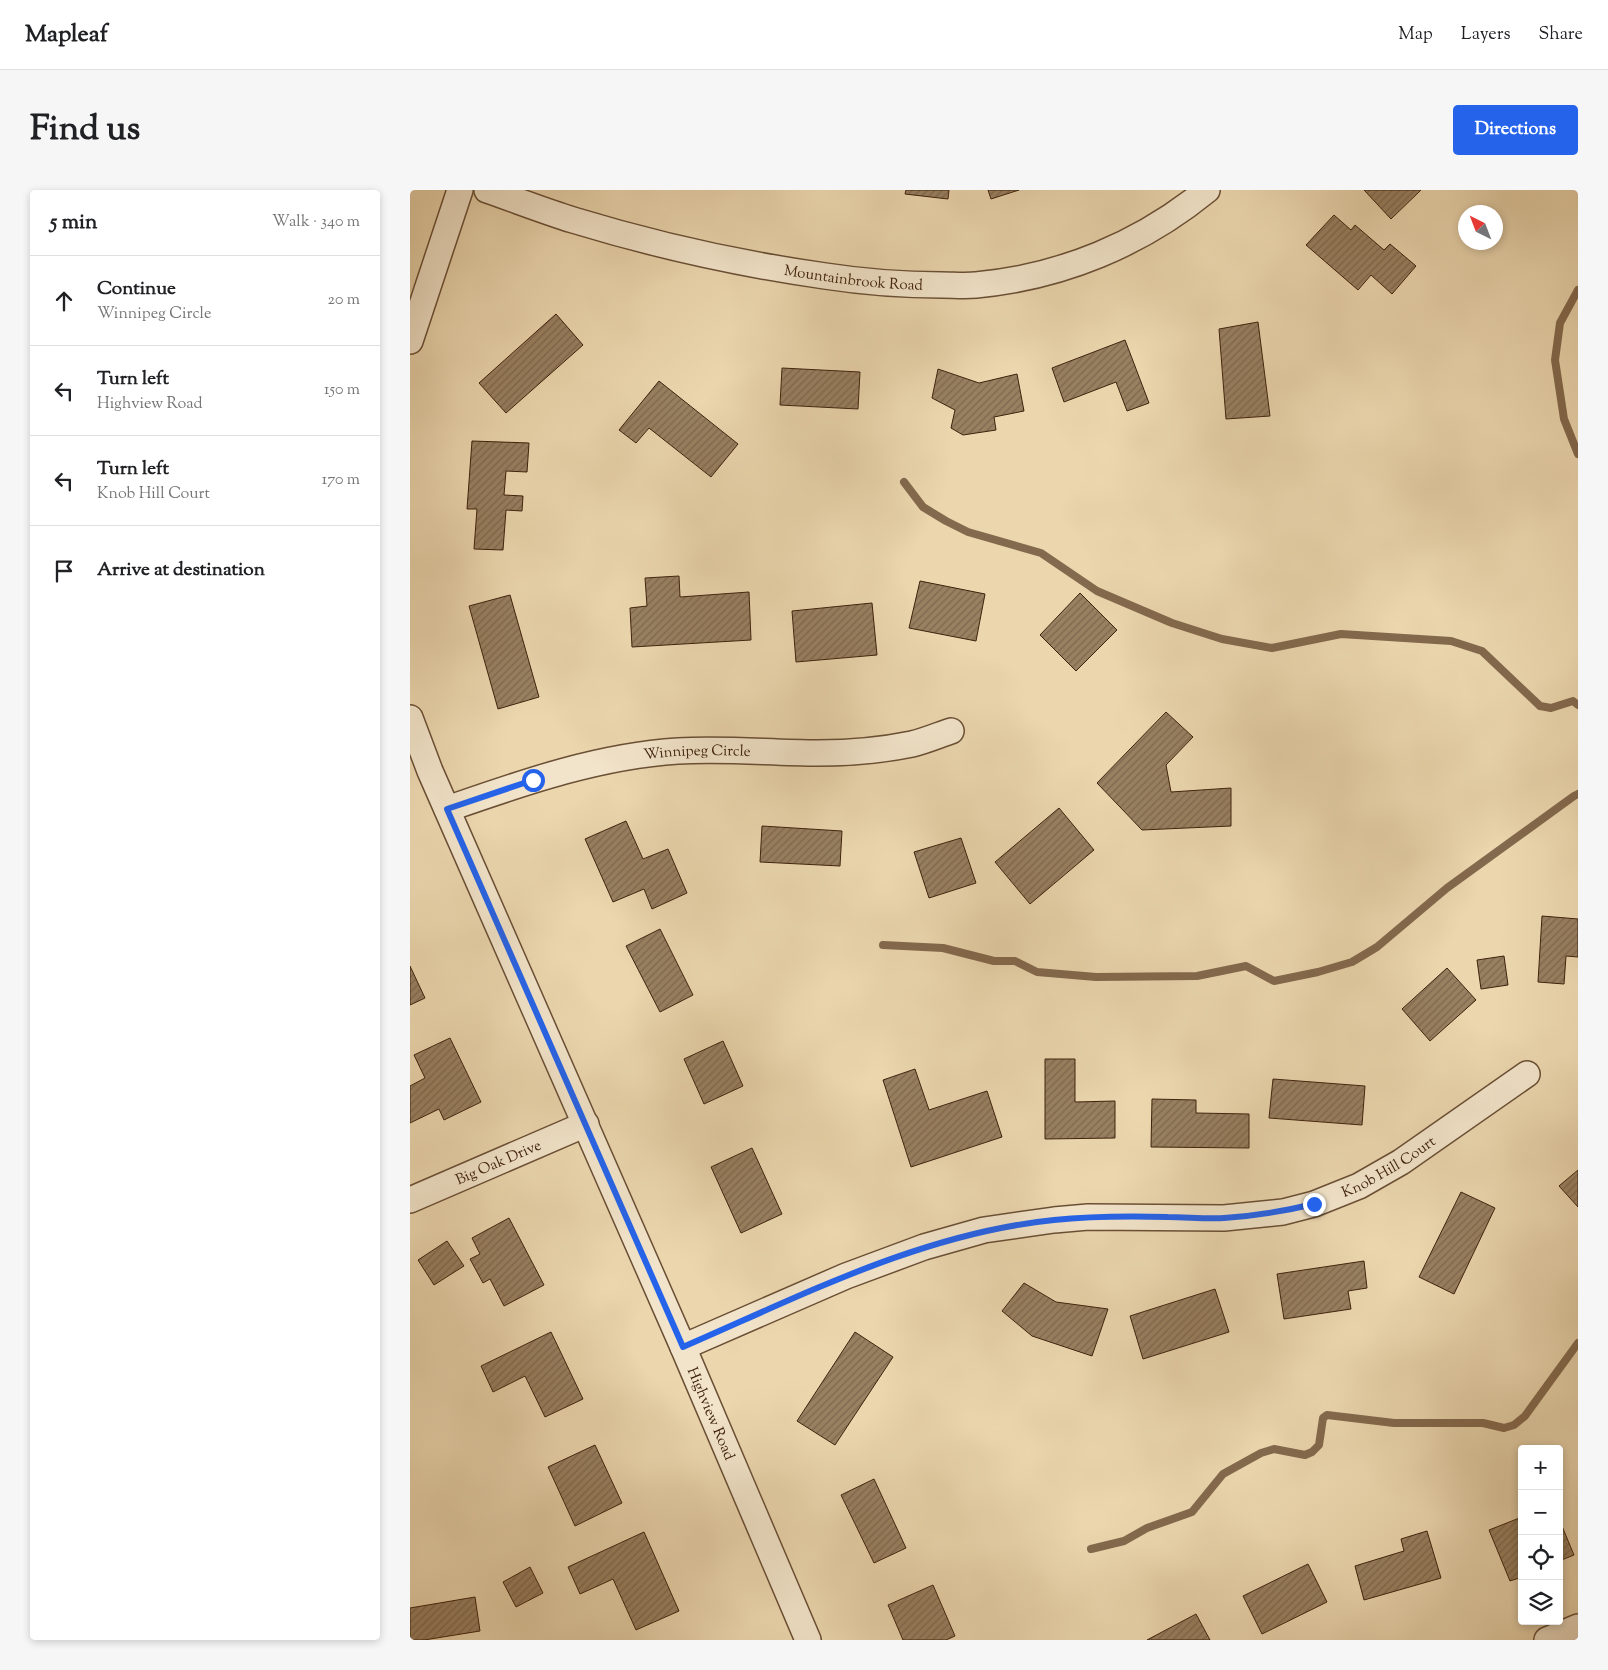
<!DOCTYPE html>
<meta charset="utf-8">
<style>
body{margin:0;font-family:"Sorts Mill Goudy",serif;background:#f6f6f6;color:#202124}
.controls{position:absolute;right:15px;bottom:15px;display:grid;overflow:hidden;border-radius:5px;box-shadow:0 2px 8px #0003}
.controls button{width:45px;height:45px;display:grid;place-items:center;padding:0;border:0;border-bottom:1px solid #e0e0e0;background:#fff;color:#202124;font:25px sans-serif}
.compass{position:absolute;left:1048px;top:15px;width:45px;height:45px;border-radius:50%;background:#fff;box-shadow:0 2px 8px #0003;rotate:318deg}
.stop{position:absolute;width:15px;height:15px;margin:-11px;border:4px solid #2563eb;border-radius:50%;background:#fff}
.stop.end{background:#2563eb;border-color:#fff;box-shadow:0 1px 5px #0008}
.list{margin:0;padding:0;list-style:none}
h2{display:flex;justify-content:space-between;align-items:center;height:65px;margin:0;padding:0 20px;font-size:21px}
h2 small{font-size:16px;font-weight:400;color:#757577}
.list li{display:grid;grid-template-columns:32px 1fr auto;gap:15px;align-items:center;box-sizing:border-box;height:90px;padding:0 20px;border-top:1px solid #e0e0e0}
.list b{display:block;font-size:19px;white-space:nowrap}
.list p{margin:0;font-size:16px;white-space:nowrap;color:#757577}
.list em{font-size:16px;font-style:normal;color:#757577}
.icon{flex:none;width:28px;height:28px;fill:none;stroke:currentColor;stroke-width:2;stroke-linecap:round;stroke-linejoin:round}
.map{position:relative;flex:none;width:1168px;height:1450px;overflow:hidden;border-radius:5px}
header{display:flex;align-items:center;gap:30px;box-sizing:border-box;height:70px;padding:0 25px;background:#fff;border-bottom:1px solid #e0e0e0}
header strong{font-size:24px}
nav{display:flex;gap:28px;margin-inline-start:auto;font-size:18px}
.intro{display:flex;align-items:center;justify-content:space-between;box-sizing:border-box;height:120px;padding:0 30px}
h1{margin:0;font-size:35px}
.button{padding:12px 22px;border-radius:5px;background:#2563eb;color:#fff;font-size:18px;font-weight:700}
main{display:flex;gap:30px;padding:0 30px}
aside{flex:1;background:#fff;border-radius:5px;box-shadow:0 2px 8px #0003}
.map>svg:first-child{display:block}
</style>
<header>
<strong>Mapleaf</strong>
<nav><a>Map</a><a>Layers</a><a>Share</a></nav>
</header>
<div class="intro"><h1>Find us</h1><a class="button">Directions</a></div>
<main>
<aside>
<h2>5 min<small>Walk · 340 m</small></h2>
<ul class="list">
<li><svg class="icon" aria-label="ahead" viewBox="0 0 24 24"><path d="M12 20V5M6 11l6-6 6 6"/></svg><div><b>Continue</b><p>Winnipeg Circle</p></div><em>20 m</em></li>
<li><svg class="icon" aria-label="left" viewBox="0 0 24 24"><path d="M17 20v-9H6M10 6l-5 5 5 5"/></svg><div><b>Turn left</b><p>Highview Road</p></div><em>150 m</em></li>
<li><svg class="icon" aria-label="left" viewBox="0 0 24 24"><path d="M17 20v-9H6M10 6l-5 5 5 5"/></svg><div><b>Turn left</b><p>Knob Hill Court</p></div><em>170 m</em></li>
<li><svg class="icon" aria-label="arrive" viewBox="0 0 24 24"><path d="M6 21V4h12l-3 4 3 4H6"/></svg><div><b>Arrive at destination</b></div></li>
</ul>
</aside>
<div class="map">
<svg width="1168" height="1450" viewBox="0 0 1168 1450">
<defs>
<pattern id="building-hatch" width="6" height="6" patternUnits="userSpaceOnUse" patternTransform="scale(1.25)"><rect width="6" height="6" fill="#988061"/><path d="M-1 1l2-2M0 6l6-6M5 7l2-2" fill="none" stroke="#7d684e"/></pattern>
</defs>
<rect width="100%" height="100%" fill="#ebd6ae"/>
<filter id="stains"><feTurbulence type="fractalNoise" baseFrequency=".004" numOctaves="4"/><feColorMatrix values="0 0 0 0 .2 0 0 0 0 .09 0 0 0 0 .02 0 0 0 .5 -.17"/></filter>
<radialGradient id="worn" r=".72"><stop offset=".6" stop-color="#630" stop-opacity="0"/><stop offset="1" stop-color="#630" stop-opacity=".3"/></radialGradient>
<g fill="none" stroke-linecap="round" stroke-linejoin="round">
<g stroke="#83694d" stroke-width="8">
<path d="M1168,100L1150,133L1145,170L1154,229L1168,264"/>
<path d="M494,292L513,317L536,331L558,342L631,363L687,401L762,433L812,449L862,458L931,444L1041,451L1072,461L1130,516L1141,518L1163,511L1168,515"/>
<path d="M473,755L533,758L584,771H605L627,782L686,787L787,786L836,776L864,791L908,782L942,772L967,757L1037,698L1164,606L1168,604"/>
<path d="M681,1359L714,1351L737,1338L782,1322L813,1284L851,1263L864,1259L895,1265L902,1262L909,1255L913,1228L917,1225L984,1233H1073L1094,1238L1104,1235L1115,1226L1168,1153"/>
</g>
</g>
<g fill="url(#building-hatch)" stroke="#3f220d">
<path d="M496,0H539L538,9L495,4Z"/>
<path d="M578,0H609L581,9Z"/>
<path d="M954,0H1011L981,29Z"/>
<path d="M924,25L941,40L945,35L974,60L980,54L1006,76L982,104L961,85L948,100L896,55Z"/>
<path d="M146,124L173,155L96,223L69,193Z"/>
<path d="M848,132L860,226L816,229L809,139Z"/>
<path d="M715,150L739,213L717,221L706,192L654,212L642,178Z"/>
<path d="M372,178L450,182L448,219L370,215Z"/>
<path d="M528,179L569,193L607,184L614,221L584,227L586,240L553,245L541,238L545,220L522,208Z"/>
<path d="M249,191L328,254L301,287L239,238L226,253L209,240Z"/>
<path d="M62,251L119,253L117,282L96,281L94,305L113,306L112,321L96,320L93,360L64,359L67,319H57Z"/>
<path d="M269,386L270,407L339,402L341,450L222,457L220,418L237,416L235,388Z"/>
<path d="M510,391L575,404L566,451L499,438Z"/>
<path d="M670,403L707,440L666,481L630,445Z"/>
<path d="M100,405L129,507L88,519L59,416Z"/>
<path d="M462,413L467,465L386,472L382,421Z"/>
<path d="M756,522L783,547L756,575L761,602L821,598V636L732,640L687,593Z"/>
<path d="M649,618L684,660L620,714L585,672Z"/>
<path d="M216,631L233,669L258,659L277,703L242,719L234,699L203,712L175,649Z"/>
<path d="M352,636L432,641L430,676L350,672Z"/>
<path d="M551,648L566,693L519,708L504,662Z"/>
<path d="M1132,726L1168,729V767L1156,766L1154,794L1128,792Z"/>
<path d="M250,739L283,805L250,822L216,756Z"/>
<path d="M1094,766L1098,795L1071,799L1067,770Z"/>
<path d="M0,776L15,808L0,815Z"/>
<path d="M1037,778L1066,810L1020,851L992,819Z"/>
<path d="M40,848L71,912L34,930L29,919L0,933V896L15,888L4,865Z"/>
<path d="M313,851L333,896L294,914L274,869Z"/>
<path d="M635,869H665V912L705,911V948L635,949Z"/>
<path d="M505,879L519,920L577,901L592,947L501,977L473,890Z"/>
<path d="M863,889L955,896L952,935L859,928Z"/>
<path d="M742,909L786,910V923L839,924V958L741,957Z"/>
<path d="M342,958L372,1024L331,1043L301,977Z"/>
<path d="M1168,980V1017L1149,996Z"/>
<path d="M1051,1002L1085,1018L1044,1104L1009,1087Z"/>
<path d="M99,1028L134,1095L94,1116L80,1089L73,1093L60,1069L70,1064L62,1048Z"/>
<path d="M37,1051L54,1076L24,1095L8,1070Z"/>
<path d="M954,1071L957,1098L938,1101L941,1119L874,1129L867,1084Z"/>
<path d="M614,1093L646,1112L698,1119L682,1166L622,1146L592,1121Z"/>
<path d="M805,1099L819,1142L733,1169L720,1126Z"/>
<path d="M141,1142L173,1209L135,1227L115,1186L83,1202L71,1176Z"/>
<path d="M445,1142L483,1167L425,1255L387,1231Z"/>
<path d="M185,1255L212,1313L165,1336L138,1277Z"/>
<path d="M464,1289L496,1358L464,1373L431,1305Z"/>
<path d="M1112,1327V1387L1100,1391L1079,1340Z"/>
<path d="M1149,1329L1164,1365L1149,1371Z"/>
<path d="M1017,1341L1031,1388L954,1410L945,1376L994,1361L991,1349Z"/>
<path d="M234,1342L269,1421L226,1440L203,1389L170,1404L158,1377Z"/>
<path d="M898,1374L917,1412L852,1444L833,1406Z"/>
<path d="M120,1377L133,1403L106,1417L93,1392Z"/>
<path d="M523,1395L545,1446L536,1450H493L478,1415Z"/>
<path d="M65,1407L70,1441L14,1450H0V1418Z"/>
<path d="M786,1424L800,1450H737Z"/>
</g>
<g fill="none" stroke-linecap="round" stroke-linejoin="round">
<defs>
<g id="minor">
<path id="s1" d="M77,0C106,10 134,21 163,30C245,55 330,74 415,86C454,92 492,95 532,95C543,95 555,96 566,95C652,87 731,54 797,0"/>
<path d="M0,151L50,0"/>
<path id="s2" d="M0,528L20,581L273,1157L398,1450"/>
<path id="s3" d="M37,619C112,593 188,566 268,561C315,558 361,563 408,563C437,563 473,560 502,554C515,551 529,545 541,541"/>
<path id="s4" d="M0,1010L176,934"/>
<path id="s5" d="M273,1157L436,1086L514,1057L574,1040L644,1030L678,1027L814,1028L873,1022L904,1014L949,996L991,972L1117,884"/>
<path d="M1137,1450L1168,1437"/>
</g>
</defs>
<use href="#minor" stroke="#6a4f35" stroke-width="28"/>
<use href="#minor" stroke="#f2e4ca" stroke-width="25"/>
</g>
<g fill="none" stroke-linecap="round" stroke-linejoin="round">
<path stroke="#2563eb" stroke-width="6" d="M123,590L37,619L273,1157C393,1105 513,1043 644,1030C682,1026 720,1026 758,1027C776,1027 796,1029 814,1028C845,1026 875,1021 904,1014"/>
</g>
<g text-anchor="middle" stroke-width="4.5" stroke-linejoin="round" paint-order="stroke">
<g font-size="15" fill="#3f220d" stroke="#f2e4ca">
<text dy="5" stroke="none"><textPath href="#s1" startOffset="378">Mountainbrook Road</textPath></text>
<text dy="5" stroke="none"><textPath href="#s3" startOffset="258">Winnipeg Circle</textPath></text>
<text dy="5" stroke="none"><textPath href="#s4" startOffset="96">Big Oak Drive</textPath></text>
<text dy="5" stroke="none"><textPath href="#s5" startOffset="739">Knob Hill Court</textPath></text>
<text dy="5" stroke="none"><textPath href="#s2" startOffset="758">Highview Road</textPath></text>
</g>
</g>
<rect width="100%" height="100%" filter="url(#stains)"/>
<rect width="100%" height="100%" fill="url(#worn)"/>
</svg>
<div class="controls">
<button>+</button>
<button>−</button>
<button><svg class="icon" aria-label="locate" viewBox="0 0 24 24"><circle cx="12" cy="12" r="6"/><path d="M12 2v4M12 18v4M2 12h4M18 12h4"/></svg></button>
<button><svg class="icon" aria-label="layers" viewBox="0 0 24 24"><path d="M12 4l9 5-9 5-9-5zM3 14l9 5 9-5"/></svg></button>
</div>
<svg class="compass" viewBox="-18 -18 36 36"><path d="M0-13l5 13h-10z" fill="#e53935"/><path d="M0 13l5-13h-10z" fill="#757577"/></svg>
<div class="stop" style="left:123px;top:590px"></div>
<div class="stop end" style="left:904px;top:1014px"></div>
</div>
</main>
